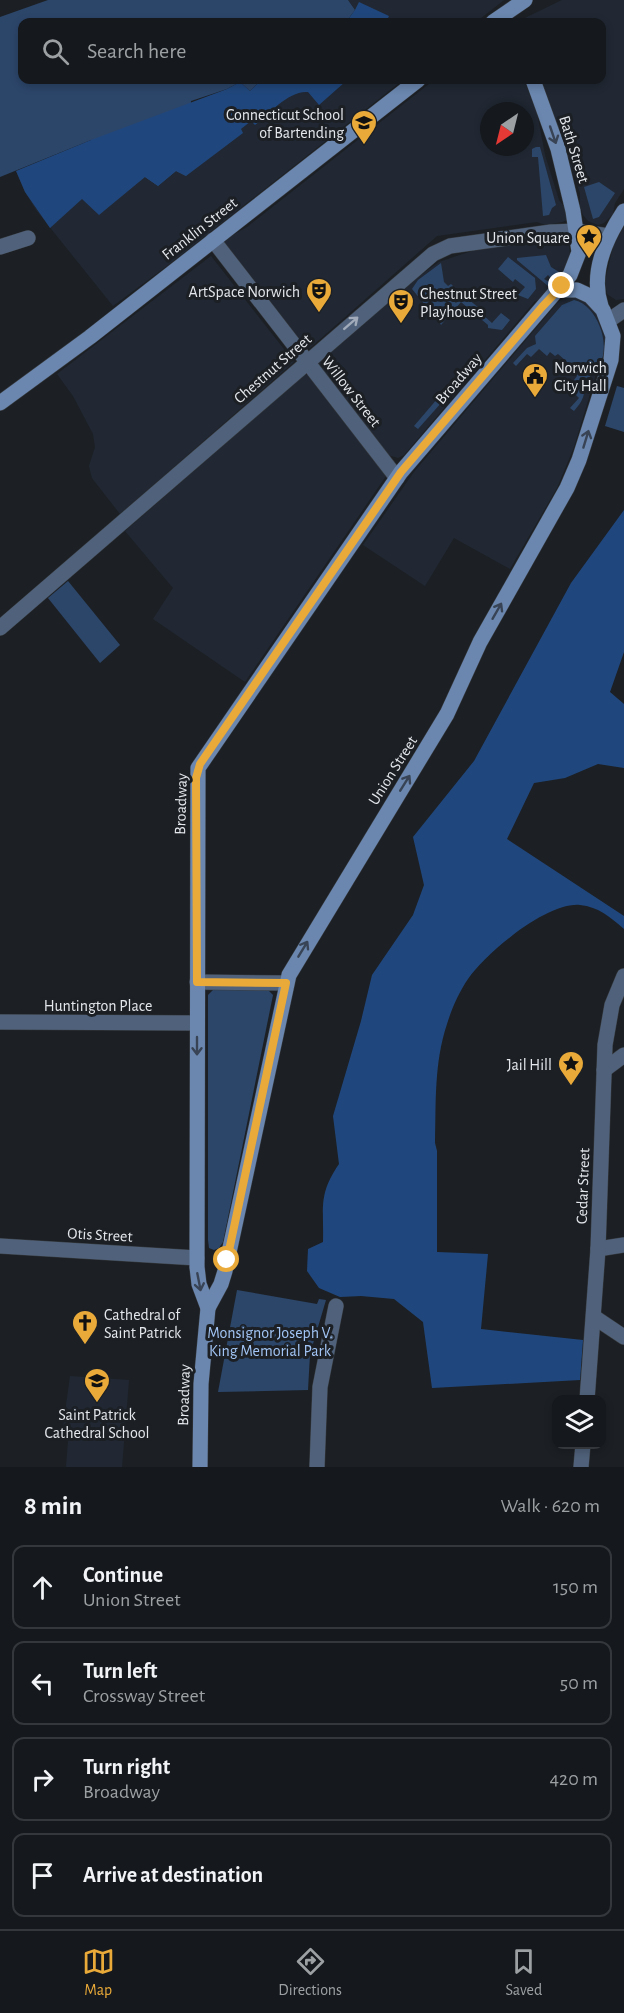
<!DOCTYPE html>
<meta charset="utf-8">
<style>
body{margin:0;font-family:"Alegreya Sans",sans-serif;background:#222529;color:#f1f3f6}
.controls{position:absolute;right:18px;bottom:18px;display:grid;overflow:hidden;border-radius:12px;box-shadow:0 3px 9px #0003}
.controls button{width:54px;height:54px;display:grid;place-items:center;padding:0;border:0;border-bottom:2px solid #34373b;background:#15181c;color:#f1f3f6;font:30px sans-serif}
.compass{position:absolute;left:480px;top:102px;width:54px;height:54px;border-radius:50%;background:#15181c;box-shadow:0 3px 9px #0003;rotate:215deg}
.stop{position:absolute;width:18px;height:18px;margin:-14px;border:4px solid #eaaa39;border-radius:50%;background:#fff}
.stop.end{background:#eaaa39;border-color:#fff;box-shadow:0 2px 6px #0008}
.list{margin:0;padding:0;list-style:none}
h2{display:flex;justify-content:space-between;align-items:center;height:78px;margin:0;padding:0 24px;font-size:26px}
h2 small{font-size:20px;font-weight:400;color:#9da0a3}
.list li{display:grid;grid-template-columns:39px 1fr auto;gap:18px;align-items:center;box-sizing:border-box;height:84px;margin:0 12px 12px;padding:0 12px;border:2px solid #34373b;border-radius:12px}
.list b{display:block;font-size:22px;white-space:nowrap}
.list p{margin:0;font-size:20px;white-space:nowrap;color:#9da0a3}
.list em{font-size:20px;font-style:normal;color:#9da0a3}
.icon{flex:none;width:33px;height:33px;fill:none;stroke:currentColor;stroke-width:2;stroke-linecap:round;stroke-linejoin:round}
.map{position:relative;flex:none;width:624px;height:1467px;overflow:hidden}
.search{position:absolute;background:#15181c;box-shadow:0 3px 9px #0003;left:18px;right:18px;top:18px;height:66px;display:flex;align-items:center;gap:15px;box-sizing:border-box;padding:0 21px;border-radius:12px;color:#9da0a3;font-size:22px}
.sheet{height:462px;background:#15181c}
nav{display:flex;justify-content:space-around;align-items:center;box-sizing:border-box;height:84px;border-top:2px solid #34373b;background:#15181c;font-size:16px;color:#9da0a3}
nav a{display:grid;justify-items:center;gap:3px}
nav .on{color:#eaaa39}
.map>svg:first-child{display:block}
</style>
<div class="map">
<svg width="624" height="1467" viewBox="0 0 624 1467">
<rect width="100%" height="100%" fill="#1c2025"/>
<g fill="#212833" fill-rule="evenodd">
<path d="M348,0H504L476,22H346L355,10Z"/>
<path d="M562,0H624V189L615,203L613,214L604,223L598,225L588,221L583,215L580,206V193L541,80H602V22L521,21L525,18Z"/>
<path d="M261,80H403L167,266L113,306L36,210L25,192L16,171L91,140L158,186L176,171L240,82L250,91Z"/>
<path d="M434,80H524L537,113L545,155L559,200L566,209L567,220L562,222L546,225L537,222L437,236L310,348H305L224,245V240L247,227ZM489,111H525V147H489Z"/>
<path d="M624,226V299L616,300L607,294L605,281L613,247Z"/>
<path d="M562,238L569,244L570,255L566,269L545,298L535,301L404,455L398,458L388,455L317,363L416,278L439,262L472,251L476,247Z"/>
<path d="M211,256L294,362L120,514L92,478L89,466L95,447L93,434L73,396L57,374Z"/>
<path d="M567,297H580L595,310L606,332L607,349L602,369L596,374L574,447L557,488L510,569L454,538L425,586L363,545L414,472L559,301Z"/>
<path d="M305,374L308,375L386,476L245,682L153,619L173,588L125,531Z"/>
<path d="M70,1376L129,1380L122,1467H66L69,1429L63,1428Z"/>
</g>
<g fill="#2c466a">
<path d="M48,0H348L355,10L346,22H22V80H261L250,91L240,82L227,89L191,101L186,176L176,171L158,186L91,140L0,177V17Z"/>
<path d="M536,147H540L556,205L552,208L549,215L543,216L538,157H532V149Z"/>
<path d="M599,182L615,193L599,217L593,219L584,187Z"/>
<path d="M546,255L551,267L559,272L553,281L548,275L544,279L551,283L548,286L517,260V258Z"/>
<path d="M508,257L535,278L536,289L528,299L518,295L525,287L515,279L513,282L498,269Z"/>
<path d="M441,263L444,282L448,286L451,284L453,286L451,290L454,294L451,298L456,303L463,295L484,312L483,315L492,323L501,313L510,320L502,330L488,328V325L461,302L441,325L440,323L412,289L418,280Z"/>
<path d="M574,300C597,305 611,344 600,364C600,365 594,370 594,371C590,376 590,378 584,380C586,394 583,401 574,411L570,408L579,398L575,394L581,387L574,380L577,376L573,372L575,369C569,364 564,359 558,354L555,356L550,352L547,356L539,349L531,357L527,354L516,366L513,363L527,348L536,344L535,336L562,305Z"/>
<path d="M468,363L473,367L418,429L414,426Z"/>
<path d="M617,386L624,388V432L605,426Z"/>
<path d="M68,581L120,645L100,663L48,598Z"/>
<path d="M214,989L268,990L273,995L223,1242L219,1248L214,1250L209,1248L208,1240V995Z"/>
<path d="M237,1290L317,1304L319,1299L326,1300L310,1354L308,1390L218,1392Z"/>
</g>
<g fill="#20477d">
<path d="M359,2L389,16L386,22H346L355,10Z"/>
<path d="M261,80H343L345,82L319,105L308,92C289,90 269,114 255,125L251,121L241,129L243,133L186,176L176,171L158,186L145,177L99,215L82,199L50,228L25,192L16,171L91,140L227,89L240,82L250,91Z"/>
<path d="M624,510V652L610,692L624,704V768L598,764L565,778L534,783L507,839L624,916V929C610,917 599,907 580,905C547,902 487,952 468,979C459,992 452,1008 447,1024C434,1063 436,1103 435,1143L437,1151V1252L488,1254L481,1329L583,1340L580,1380L432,1388L423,1322L394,1299L361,1296L340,1297L319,1288L307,1271L308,1249L323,1242C324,1206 318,1195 339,1164L333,1116L361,1021L372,975L413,915L424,885L413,837L474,761L571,583Z"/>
</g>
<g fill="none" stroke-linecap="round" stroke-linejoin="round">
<defs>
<g id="street">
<path d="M213,240L397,478"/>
<path d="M0,247L28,238"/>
<path d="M608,321L624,310"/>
<path d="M0,628L433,254L450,246L551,232L577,231L608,236"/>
<path d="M197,982L286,983"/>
<path d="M0,1022L197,1023"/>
<path d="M604,1070L624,1055"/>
<path d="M0,1246L197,1258"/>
<path d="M598,1249L624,1245"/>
<path d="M594,1317L624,1337"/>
<path d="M587,1400L598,1249L605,1045L612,1005L624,976"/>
<path d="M317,1467L320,1387L336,1306"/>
<path d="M581,1467L583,1444"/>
</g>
<g id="secondary">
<path d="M493,22L525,0"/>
<path d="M601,306C590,273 606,238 624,211"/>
<path d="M0,403L90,337L418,80"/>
<path d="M208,1308L221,1284L225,1271L289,975L447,714L480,642L567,488L579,460L611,360L613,336L603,310L590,296L577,290H559"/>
<path d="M200,1467L201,1384L208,1308L199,1284L197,1267L198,768L401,472L570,275L579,252L573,211L558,149L533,80"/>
</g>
</defs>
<use href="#street" stroke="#383c41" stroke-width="16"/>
<use href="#secondary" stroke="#383c41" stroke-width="16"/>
<use href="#street" stroke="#50627b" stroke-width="15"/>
<use href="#secondary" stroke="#6b87af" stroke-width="15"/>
</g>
<defs><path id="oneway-shaft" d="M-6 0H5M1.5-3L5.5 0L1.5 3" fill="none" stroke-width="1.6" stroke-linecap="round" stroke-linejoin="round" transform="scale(1.5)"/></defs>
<g stroke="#384455">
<use href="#oneway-shaft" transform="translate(553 135) rotate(71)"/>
<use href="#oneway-shaft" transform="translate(586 439) rotate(-73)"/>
<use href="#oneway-shaft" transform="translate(497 611) rotate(-60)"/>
<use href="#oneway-shaft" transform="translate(405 783) rotate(-58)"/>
<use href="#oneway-shaft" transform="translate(303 949) rotate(-59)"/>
<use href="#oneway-shaft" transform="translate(197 1046) rotate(90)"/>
<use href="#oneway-shaft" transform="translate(199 1282) rotate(79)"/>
</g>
<use stroke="#a1abb9" href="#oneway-shaft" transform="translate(351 323) rotate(-41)"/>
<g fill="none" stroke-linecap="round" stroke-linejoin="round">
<path stroke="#eaaa39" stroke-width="8" d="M227,1260L286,983L197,982L196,778L200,764L401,472L542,307L562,286"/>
</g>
<defs>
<symbol id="school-pin" viewBox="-11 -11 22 30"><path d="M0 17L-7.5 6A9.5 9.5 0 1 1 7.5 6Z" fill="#eaaa39" stroke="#1c2025"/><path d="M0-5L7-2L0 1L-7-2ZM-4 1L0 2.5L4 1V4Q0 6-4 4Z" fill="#111"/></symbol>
<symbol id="sight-pin" viewBox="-11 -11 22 30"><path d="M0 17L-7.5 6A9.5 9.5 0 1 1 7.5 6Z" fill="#eaaa39" stroke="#1c2025"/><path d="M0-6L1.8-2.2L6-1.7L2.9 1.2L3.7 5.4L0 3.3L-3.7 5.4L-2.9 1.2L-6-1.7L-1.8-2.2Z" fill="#111"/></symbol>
<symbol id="theatre-pin" viewBox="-11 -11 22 30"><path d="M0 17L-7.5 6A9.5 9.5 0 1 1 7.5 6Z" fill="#eaaa39" stroke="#1c2025"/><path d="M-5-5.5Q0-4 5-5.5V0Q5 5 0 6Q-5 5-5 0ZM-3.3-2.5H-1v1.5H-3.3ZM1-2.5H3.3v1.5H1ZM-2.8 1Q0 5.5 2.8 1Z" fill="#111"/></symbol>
<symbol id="civic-pin" viewBox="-11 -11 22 30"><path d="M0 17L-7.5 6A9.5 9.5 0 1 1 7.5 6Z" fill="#eaaa39" stroke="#1c2025"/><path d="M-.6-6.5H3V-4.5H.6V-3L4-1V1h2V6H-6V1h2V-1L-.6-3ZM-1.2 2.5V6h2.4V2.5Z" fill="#111"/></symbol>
<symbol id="church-pin" viewBox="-11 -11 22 30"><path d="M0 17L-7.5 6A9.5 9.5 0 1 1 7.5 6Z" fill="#eaaa39" stroke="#1c2025"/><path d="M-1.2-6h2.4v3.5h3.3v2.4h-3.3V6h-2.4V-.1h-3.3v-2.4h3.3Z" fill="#111"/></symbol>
</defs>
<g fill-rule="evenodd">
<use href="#school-pin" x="349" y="108" width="30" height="40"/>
<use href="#sight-pin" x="574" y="222" width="30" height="40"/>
<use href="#theatre-pin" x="304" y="276" width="30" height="40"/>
<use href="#theatre-pin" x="386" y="287" width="30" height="40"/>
<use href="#civic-pin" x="520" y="361" width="30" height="40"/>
<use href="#sight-pin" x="556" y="1049" width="30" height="40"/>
<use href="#church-pin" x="70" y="1308" width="30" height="40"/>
<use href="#school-pin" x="82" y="1366" width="30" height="40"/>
</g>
<g text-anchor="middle" stroke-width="6" stroke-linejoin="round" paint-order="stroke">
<g font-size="16" fill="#e4e7eb" stroke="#1c2025" text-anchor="end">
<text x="344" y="120">Connecticut School<tspan x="344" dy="18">of Bartending</tspan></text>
<text x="570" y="243">Union Square</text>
<text x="300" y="297">ArtSpace Norwich</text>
<text x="420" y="299" text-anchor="start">Chestnut Street<tspan x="420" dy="18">Playhouse</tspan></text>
<text x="554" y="373" text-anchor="start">Norwich<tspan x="554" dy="18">City Hall</tspan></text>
<text x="552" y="1070">Jail Hill</text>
<text x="104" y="1320" text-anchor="start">Cathedral of<tspan x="104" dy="18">Saint Patrick</tspan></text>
<text x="97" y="1420" text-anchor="middle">Saint Patrick<tspan x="97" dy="18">Cathedral School</tspan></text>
</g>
<g font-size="16" fill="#e4e7eb" stroke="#1c2025">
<text transform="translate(575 149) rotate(73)" y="6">Bath Street</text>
<text transform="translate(199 228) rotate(-38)" y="6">Franklin Street</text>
<text transform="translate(272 368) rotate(-41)" y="6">Chestnut Street</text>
<text transform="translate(458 378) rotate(-49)" y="6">Broadway</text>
<text transform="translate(352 391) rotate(52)" y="6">Willow Street</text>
<text transform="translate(392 770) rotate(-58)" y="6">Union Street</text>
<text transform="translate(180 804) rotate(-88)" y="6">Broadway</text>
<text x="98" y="1011">Huntington Place</text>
<text transform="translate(582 1186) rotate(-88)" y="6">Cedar Street</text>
<text transform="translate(100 1234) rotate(3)" y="6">Otis Street</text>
<text transform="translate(183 1395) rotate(-88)" y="6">Broadway</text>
</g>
<g font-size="16" fill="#a2c5f5" stroke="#1c2025">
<text x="270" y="1338">Monsignor Joseph V.<tspan x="270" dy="18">King Memorial Park</tspan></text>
</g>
</g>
</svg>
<div class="controls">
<button><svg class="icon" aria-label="layers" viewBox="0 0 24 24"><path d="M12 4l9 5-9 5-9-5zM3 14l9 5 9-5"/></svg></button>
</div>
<svg class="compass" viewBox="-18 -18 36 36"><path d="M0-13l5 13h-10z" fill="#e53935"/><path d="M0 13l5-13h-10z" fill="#9da0a3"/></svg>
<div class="stop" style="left:227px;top:1260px"></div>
<div class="stop end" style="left:562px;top:286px"></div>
<div class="search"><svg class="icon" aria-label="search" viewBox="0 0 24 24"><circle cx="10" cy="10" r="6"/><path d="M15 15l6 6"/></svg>Search here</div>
</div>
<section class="sheet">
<h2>8 min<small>Walk · 620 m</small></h2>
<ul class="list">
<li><svg class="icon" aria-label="ahead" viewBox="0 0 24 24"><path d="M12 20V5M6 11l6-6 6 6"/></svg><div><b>Continue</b><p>Union Street</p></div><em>150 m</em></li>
<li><svg class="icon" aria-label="left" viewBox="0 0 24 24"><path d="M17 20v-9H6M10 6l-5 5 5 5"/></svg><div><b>Turn left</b><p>Crossway Street</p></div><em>50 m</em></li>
<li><svg class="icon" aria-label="right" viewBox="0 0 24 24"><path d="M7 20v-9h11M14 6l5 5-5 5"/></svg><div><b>Turn right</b><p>Broadway</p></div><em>420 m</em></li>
<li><svg class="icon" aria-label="arrive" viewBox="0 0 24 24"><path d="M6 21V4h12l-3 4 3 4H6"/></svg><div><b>Arrive at destination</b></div></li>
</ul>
</section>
<nav>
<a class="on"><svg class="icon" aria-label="map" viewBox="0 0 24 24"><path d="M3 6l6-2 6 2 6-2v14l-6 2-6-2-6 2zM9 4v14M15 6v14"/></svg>Map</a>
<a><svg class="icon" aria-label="directions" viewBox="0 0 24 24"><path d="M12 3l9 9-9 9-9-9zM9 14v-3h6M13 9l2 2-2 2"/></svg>Directions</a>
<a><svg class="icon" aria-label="saved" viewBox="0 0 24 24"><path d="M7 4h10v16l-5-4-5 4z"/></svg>Saved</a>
</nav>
